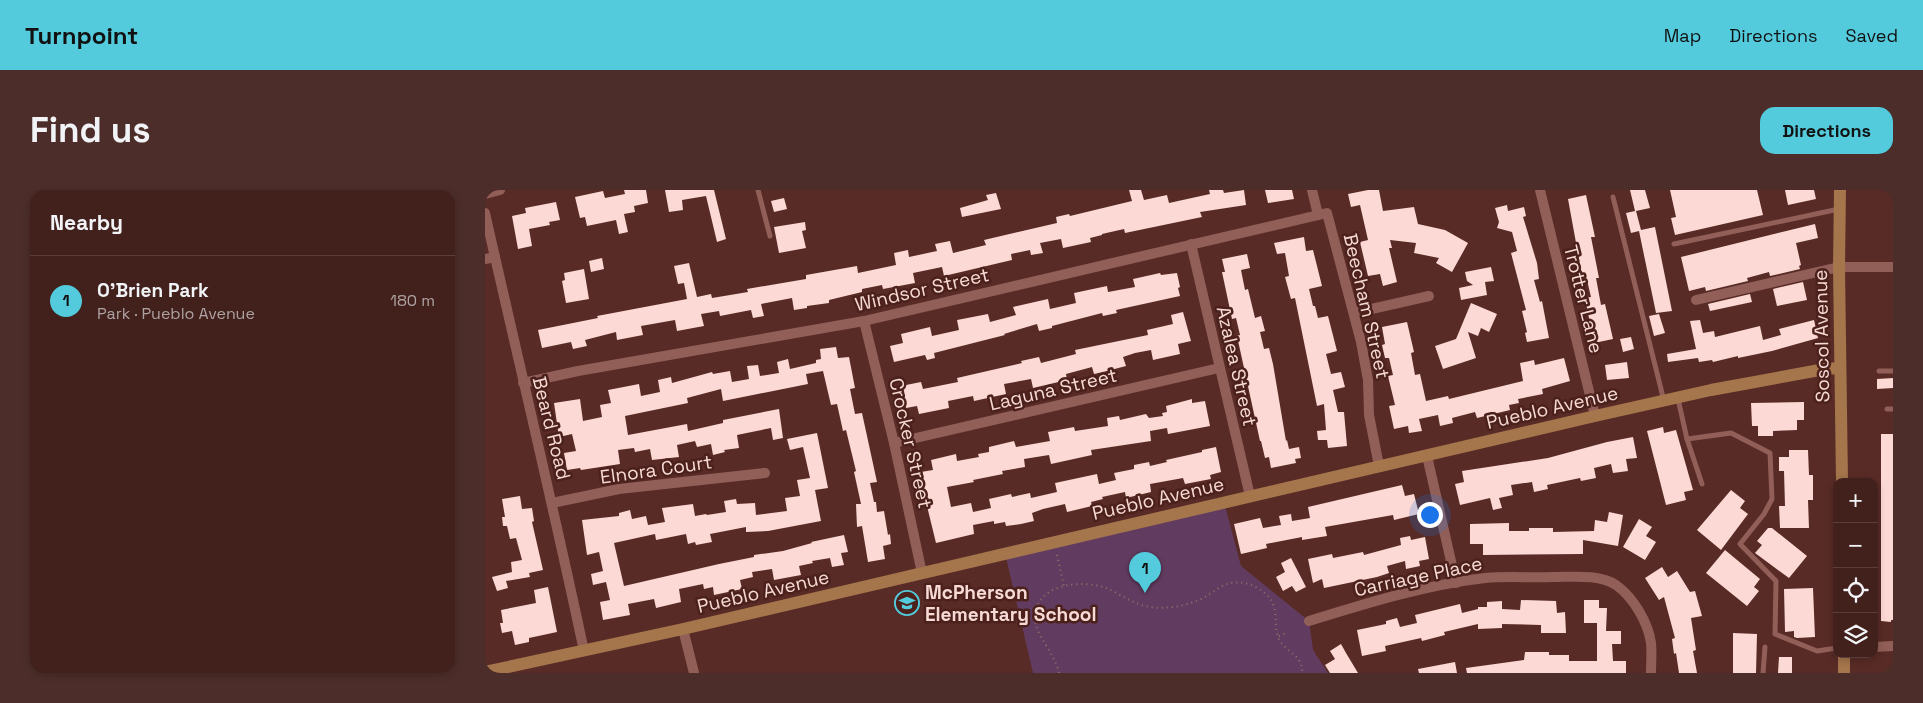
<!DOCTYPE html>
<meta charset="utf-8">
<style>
body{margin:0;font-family:"Space Grotesk",sans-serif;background:#4c2d29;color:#f1f3f6}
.controls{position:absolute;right:15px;bottom:15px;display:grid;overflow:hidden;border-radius:10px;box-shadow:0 2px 8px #0003}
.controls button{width:45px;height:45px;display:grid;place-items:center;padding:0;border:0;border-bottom:1px solid #5a3e3b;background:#42201c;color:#f1f3f6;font:25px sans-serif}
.you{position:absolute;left:944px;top:324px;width:18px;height:18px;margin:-12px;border:4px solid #fff;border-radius:50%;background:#1a73e8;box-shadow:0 0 0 8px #1a73e833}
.badge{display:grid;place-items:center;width:32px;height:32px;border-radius:50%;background:#53cbdc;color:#111;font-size:16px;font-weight:700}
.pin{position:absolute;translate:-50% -41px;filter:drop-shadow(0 1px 2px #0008)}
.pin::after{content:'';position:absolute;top:26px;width:18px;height:15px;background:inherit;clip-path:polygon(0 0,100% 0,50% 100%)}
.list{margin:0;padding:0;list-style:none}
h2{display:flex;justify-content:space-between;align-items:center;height:65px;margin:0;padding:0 20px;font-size:21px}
h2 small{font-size:16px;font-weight:400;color:#aea3a3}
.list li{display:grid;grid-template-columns:32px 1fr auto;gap:15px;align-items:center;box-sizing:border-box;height:90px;padding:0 20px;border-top:1px solid #5a3e3b}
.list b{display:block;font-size:19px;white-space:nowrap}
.list p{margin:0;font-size:16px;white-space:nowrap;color:#aea3a3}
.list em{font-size:16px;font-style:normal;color:#aea3a3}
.icon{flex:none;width:28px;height:28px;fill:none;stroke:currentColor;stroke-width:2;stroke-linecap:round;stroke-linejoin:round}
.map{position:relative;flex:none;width:1408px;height:483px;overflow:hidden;border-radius:15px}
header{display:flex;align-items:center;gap:30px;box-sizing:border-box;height:70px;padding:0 25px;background:#53cbdc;color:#111}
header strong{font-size:24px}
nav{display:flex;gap:28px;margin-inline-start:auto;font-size:18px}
.intro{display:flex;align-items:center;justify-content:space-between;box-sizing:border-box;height:120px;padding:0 30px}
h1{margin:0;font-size:35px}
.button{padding:12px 22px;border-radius:15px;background:#53cbdc;color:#111;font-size:18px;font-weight:700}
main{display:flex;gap:30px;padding:0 30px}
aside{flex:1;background:#42201c;border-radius:15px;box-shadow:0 2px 8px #0003}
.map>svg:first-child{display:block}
</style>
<header>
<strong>Turnpoint</strong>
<nav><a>Map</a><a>Directions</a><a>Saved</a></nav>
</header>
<div class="intro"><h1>Find us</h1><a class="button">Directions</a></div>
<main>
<aside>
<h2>Nearby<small></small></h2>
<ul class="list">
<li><span class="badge">1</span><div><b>O'Brien Park</b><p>Park · Pueblo Avenue</p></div><em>180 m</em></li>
</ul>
</aside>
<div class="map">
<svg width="1408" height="483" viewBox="0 0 1408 483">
<rect width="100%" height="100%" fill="#582b26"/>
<path fill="#623c60" d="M739,312L756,376L824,431L828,460L843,483H548L520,363Z"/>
<g fill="#fcd9d4">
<path d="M139,0H161L163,13L149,16L150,22L139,24L143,42L134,44L131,30L102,36L100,27L95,28L90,7L118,1L120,8L140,4Z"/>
<path d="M180,0H229L241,49L232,52L221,6L197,10L198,20L184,22Z"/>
<path d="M644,0H656L659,10L682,5L684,13L725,4L724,0H738L739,3L759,0L761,15L715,22L717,27L640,43L639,39L617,44V45L605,48L606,52L578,58L576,49L555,53L558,63L546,65L545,60L526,64L527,70L459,86L457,77L428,83L430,93L398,99L397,95L377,99V102L344,110V113L322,116V118L309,120L307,108L276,114L279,126L268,128L266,120L235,126L234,121L216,124L219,136L192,141L190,130L156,136L158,145L132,150L131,142L100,150L102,156L88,159L86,152L57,158L53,140L113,128L112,126L202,109L199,93L193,94L189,76L204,73L212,107L226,104L227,108L263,102L262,99L321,89V85L372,76L373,83L411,75L409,63L423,60L424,67L452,61L450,54L465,51L468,63L501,55L499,50L572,33L571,27L584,24L585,26L647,11Z"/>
<path d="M780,0H807L809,9L783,13Z"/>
<path d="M883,0H894L898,21L929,17L933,34L960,40L983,53L967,82L951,73L954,68L929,63L931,53L905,50L907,58H904L912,92L898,96L895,84L883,86L875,52L883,50L875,15L866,17L863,4Z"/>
<path d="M1145,0H1160L1165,18L1151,21L1156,40L1170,37L1187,121L1171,123L1154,41L1146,43L1141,23L1150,21Z"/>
<path d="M1185,0H1272L1278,25L1190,45L1186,28L1191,27Z"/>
<path d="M1300,0H1329L1331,9L1303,15Z"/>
<path d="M511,3L516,19L477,27L475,18L503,10L501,5Z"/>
<path d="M1101,5L1110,47H1106L1114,88H1111L1116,115L1120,114L1128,149L1109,153L1100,108L1106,107L1102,90L1098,91L1083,9Z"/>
<path d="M299,8L302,19L289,22L286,11Z"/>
<path d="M71,12L75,30L64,32L65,35L44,39L47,56L33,59L27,26L41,23L40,18Z"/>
<path d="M1022,15L1023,21L1039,17L1041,26L1038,27L1052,73L1054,89L1049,90L1055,112L1057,111L1064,148L1042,152L1040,143L1042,142L1037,121L1041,120L1026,63L1032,61L1027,42L1012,38L1014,32L1010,18Z"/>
<path d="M320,32L321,40L317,41L321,58L294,63L289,37Z"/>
<path d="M1330,34L1333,48L1311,53L1316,75L1314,76L1315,79L1285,86L1284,82L1262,88L1263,91L1221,101L1220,97L1204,101L1196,67Z"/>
<path d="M819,47L821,61L828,60L837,96L824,99L828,116H830L833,128L843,126L852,161L841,164L846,184L856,182L860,197L848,200L853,222H859L862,256L843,258L842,250H833L832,241L841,240L839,214L832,216L810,108L806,109L800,87L804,86L800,63L792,64L789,53Z"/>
<path d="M762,64L765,78L756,80L760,100L763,99L770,128L776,126L780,141L775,142L779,159L784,158L788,174L801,251L802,250L804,259L814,257L816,268L810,269L811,273L786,278L784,267L780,268L776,251H775L752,146L755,145L751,128L747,129L737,82H740L737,69Z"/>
<path d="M117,68L119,79L106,82L104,71Z"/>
<path d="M1006,77L1009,91L1000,92L1002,105L976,110L974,98L988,95L982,91L980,82Z"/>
<path d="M99,79L104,109L81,113L77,91L80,90L79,83Z"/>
<path d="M675,83L676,85L692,83L695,97L693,98L695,106L631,120L632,123L618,126L617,123L567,136V138L554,141L552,134L519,144L520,145L449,163L450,168L442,170L440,165L409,172L405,156L418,153L416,144L445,137L447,146L474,140L472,130L503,124L505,132L531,125L528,117L563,109L565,119L591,113L589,103L622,96L623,102L650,97L648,89Z"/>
<path d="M1318,92L1322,110L1292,116L1288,99Z"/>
<path d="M1265,104L1267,112L1225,121L1223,114Z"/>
<path d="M986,113L1012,124L1004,142L996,138L993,146L983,142L991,168L958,179L950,156L971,149Z"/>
<path d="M698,122L706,151L693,154L695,164L668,170L666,160L650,163L638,167L641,176L622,181L609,184L607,177L581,184L582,190L548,198L546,189L519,194L521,204L489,211L488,206L463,211L464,218L434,224L432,216L421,218L416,196L436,192L438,199L473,192L472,188L537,173L536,171L554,167L556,173L591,164L590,160L663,145L662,140L688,134L686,125Z"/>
<path d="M1174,124L1180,143L1169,146L1164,126Z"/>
<path d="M1215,130L1218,143L1229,141L1230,147L1275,136L1278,150L1296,145L1294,139L1329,130L1333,148L1287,161L1253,168V166L1228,172L1227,170L1214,172L1213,168L1183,172L1182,164L1211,159L1205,131Z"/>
<path d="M922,132L929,162L926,163L930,185L935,184L941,211L963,206L964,209L1038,191L1035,173L1049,170L1050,175L1079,168L1085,191L1057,199L1058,204L1033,209L1034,213L1024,215L1025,220L992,228L990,222L967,228L968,233L955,236L953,225L934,229L937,241L924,243L923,236L909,239L904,216L910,215L903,186L908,185L904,168H900L897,155L900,154L897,137Z"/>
<path d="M1146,147L1149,159L1138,162L1135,149Z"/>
<path d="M351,157L353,168L364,167L370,198L365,199L370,224L377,223L392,292L385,293L389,312H391L392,322L399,321L403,345L405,344L406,354L398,356L400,369L383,372L377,336L372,337L371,314H376L369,282L371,281L361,240L358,241L352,214L346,215L338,181L321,184L323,194L238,211L236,199L202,208L203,213L140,226L143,245L202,234L203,241L238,233V230L294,219L298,248L288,250L286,238L252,245L254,258L239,260L240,262L228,265L226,254L212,257L210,251L192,255L194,267L167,270L165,259L150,262L149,258L133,260L135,274L96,280L95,278L82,280L79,263L91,261L87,244L74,247L69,213L95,209L98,231L117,227L115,215L126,213L123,200L154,194L156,206L175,202L173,190L186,187L187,193L227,182L228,184L245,181L247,192L264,189L262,176L273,175L275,186L294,183L292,172L303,169L305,179L331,173V170L336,169L335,159Z"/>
<path d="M1142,172L1144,188L1122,190L1120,175Z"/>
<path d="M1408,188V198L1392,199V189Z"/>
<path d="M707,209V213L720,211L725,236L683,244L682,238L665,241L666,251L606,260L607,265L566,274L564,265L539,269L540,277L517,281L518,284L488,290L489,292L462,297L466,317L486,313L488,322L506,318L504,309L526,304L527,307L545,303L546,308L572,302L570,293L612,284L614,294L631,290L629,283L649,279V275L664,272L665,276L682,272L681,270L717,262V260L731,257L736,282L725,285L726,289L700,294L698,288L665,294L666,302L641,308L640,302L617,307L618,309L606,312L607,316L582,322L580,314L558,319L547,323L549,331L536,334L521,336L520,332L509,334V331L488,335L489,344L451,353L441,312L436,282L448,280L446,270L471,264L472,271L494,267L493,264L504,262V257L529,251L531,257L565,251L563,242L589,237L590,241L623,236L622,228L634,226L635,230L661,224L664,228L678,226L677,223L682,222L681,216Z"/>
<path d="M1319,212V230H1312V240L1288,241V246H1273V236H1267L1266,213Z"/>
<path d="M1178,237L1179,243L1191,240L1208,300L1199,302L1201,310L1181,315L1162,241Z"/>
<path d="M332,243L343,298L330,300L336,331L283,341L261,342V337L225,344L227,352L211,355L210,352L203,354L201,344L171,350L170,344L129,353L139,396L234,374L269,367V365L298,361L327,353L326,352L359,345L363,362L356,363L359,375L347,377L345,368L327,371L328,373L314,376L316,385L289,390L287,379L267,382L268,387L255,390L257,399L229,405L228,397L219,399L218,394L194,399L196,412L171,418L169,409L143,414L145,425L118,430L115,412L125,410L121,392L108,395L106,384L118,381L114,362L102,365L97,330L134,326V323L145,320L147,329L161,326L163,335L180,332L177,318L208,314L210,326L221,324L222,325L241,322L239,311L251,309L252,314L270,313L271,325L302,321L300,308L315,306L312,290L325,288L318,257L305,260L302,249Z"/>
<path d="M1396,244H1408V430H1406V432L1396,431Z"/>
<path d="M1148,247L1152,268L1141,269L1143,281L1128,283L1126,274L1109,278L1111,288L1096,291L1095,288L1062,295L1063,299L1049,302L1047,292L1026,295L1028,305L1014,308L1017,318L1008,320L1005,308L975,315L970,294L979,292L977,281L1063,268L1122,252Z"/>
<path d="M1304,260H1323L1324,285H1328V310H1323L1324,338H1295L1294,316H1300L1299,281H1294V267H1304Z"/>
<path d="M917,295L920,306L929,304L934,324L909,330L908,325L840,337L842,346L817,350V347L781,354L782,358L756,364L749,334L775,328L778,338L796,335L794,326L806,324L807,331L825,328L823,317Z"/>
<path d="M1246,300L1260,311L1255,318L1263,324L1236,360L1212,340Z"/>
<path d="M35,306L37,319L47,318L49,331L47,332L58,380L44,383L45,387L21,391L23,398L12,401L7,387L27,382L26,372L37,370L31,348L25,349L22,336H18L17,327H20L17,309Z"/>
<path d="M1124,322L1138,325L1133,356L1098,350V364L998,365V354H985V334L1024,333V341H1044V338H1068V342L1109,341L1110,330L1122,332Z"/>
<path d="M1154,329L1167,337L1161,346L1171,352L1160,370L1138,357Z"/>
<path d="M1283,338H1287L1322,366L1304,388L1270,363L1277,355L1272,351Z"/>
<path d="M925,346L926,350L940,347L944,369L934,371L935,376L921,379L920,371L902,376L904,383L892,387L839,398L837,389L828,393L823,369L847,364L848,368L878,362L879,365L916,355L915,348Z"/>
<path d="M1240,360L1275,389L1269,397L1274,401L1262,416L1221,383Z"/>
<path d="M806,368L821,397L811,402L807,396L798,401L791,387L800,382L796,373Z"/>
<path d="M1177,377L1183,387L1192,381L1205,402L1210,401L1217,426L1206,428L1211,460L1208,461L1212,483H1194L1191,463L1189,464L1187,449L1190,448L1179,407L1174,410L1160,388Z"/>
<path d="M63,397L72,442L44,448V452L30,455L27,441L17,443L15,433H18L16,420L51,413L49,400Z"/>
<path d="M1328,398L1330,447L1312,448L1309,447V441L1300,442L1299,399Z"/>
<path d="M1036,410L1071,411L1072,423L1080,422L1081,443H1056V435L1017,434V438L993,439V434L959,442L960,445L937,451L936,448L900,456L901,461L877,466L872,440L901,434V431L912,428L915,437L932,433L930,425L975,414L977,423L993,419V417H1002V412L1017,411V419L1035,420Z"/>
<path d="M1099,410H1114V418H1122L1121,441H1136V454H1127L1128,471H1141V483H982L981,478L1039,470L1040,462H1064V465H1084V471H1112V433H1099Z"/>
<path d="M1248,443L1272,444L1271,483H1248Z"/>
<path d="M856,454L861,463L873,483H845L840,475L850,469L845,461Z"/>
<path d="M1294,467H1307V483H1293Z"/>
<path d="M970,472L972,483H934L933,479Z"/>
</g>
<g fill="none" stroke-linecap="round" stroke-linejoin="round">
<g stroke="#97706b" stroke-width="2" stroke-dasharray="1 4" stroke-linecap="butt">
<path d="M572,365L579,397"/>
<path d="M794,446L803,442"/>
<path d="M574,483C569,459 540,437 553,414C564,393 598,391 618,397C633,402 644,412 660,416C677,420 699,417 716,409C725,405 733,397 742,394C758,389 777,397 786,410C793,421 789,435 793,447C799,462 819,465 817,483"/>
</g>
<g stroke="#915f58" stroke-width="5">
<path d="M273,0L285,46"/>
<path d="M1128,7L1179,211"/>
<path d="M1189,54L1354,19"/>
<path d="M1394,181H1408"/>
<path d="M1193,209L1202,249L1246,243L1285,263L1287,309L1279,324L1255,354L1291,391L1290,444L1332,461L1352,458"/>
<path d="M1402,219H1408"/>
<path d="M1202,249L1217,294"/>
<path d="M1278,483L1280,457"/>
</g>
<g stroke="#915f58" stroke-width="10">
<path d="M827,0L833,25"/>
<path d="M1055,0L1110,226"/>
<path d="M0,4L15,0"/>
<path d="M0,23C33,169 68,315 99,461"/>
<path d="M706,54L765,306"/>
<path d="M0,69L10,67"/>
<path d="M1211,110L1354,77H1408"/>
<path d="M869,123L944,106"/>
<path d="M379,131L409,253L437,383"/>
<path d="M38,193L93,181L379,131L842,23L876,152L883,190L884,225L894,276"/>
<path d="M409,253L734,178"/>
<path d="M942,266L971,393"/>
<path d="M67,313L134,299L280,283"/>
<path d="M824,431C882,413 940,395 1000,388C1023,386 1046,388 1068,387C1088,387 1114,384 1131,395C1148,407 1163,432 1166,453C1167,462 1166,473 1166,483"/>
<path d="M198,439L209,483"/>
<path d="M1389,457L1408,456"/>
</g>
<g stroke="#a5754c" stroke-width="12">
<path d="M1355,0L1354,77L1357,292"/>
<path d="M1359,464V483"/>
<path d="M0,482L198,439L1110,226L1226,200L1340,179L1355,178"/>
</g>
</g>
<defs>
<symbol id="school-ring" viewBox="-11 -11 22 22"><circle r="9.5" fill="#4c211c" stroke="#53cbdc" stroke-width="1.5"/><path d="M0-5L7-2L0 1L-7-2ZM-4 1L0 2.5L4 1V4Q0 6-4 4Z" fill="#53cbdc"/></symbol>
</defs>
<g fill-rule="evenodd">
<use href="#school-ring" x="408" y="399" width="28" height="28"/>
</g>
<g text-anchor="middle" stroke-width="5" stroke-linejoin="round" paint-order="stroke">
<g font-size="19" fill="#f7dad5" stroke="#4c211c">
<text transform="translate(437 99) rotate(-13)" y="7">Windsor Street</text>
<text transform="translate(1099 109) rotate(76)" y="7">Trotter Lane</text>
<text transform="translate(882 116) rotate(77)" y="7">Beecham Street</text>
<text transform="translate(1336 146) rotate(-91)" y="7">Soscol Avenue</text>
<text transform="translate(752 176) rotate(77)" y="7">Azalea Street</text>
<text transform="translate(568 199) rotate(-13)" y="7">Laguna Street</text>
<text transform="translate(1067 217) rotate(-13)" y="7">Pueblo Avenue</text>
<text transform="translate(67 238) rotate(76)" y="7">Beard Road</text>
<text transform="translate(426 253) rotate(77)" y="7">Crocker Street</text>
<text transform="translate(171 279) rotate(-8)" y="7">Elnora Court</text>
<text transform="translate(673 308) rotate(-13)" y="7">Pueblo Avenue</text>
<text transform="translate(933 386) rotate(-12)" y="7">Carriage Place</text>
<text transform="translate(278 401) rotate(-13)" y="7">Pueblo Avenue</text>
</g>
<g font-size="19" font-weight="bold" fill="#f7dad5" stroke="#4c211c" text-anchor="start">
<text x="440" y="409">McPherson<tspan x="440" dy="22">Elementary School</tspan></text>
</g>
</g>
</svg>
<div class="controls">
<button>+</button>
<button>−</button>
<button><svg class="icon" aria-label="locate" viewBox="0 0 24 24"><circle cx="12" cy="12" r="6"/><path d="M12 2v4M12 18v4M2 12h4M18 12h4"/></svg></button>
<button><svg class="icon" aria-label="layers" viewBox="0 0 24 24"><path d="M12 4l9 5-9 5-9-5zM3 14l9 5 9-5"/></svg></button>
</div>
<div class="you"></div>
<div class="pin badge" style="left:660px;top:403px">1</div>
</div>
</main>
